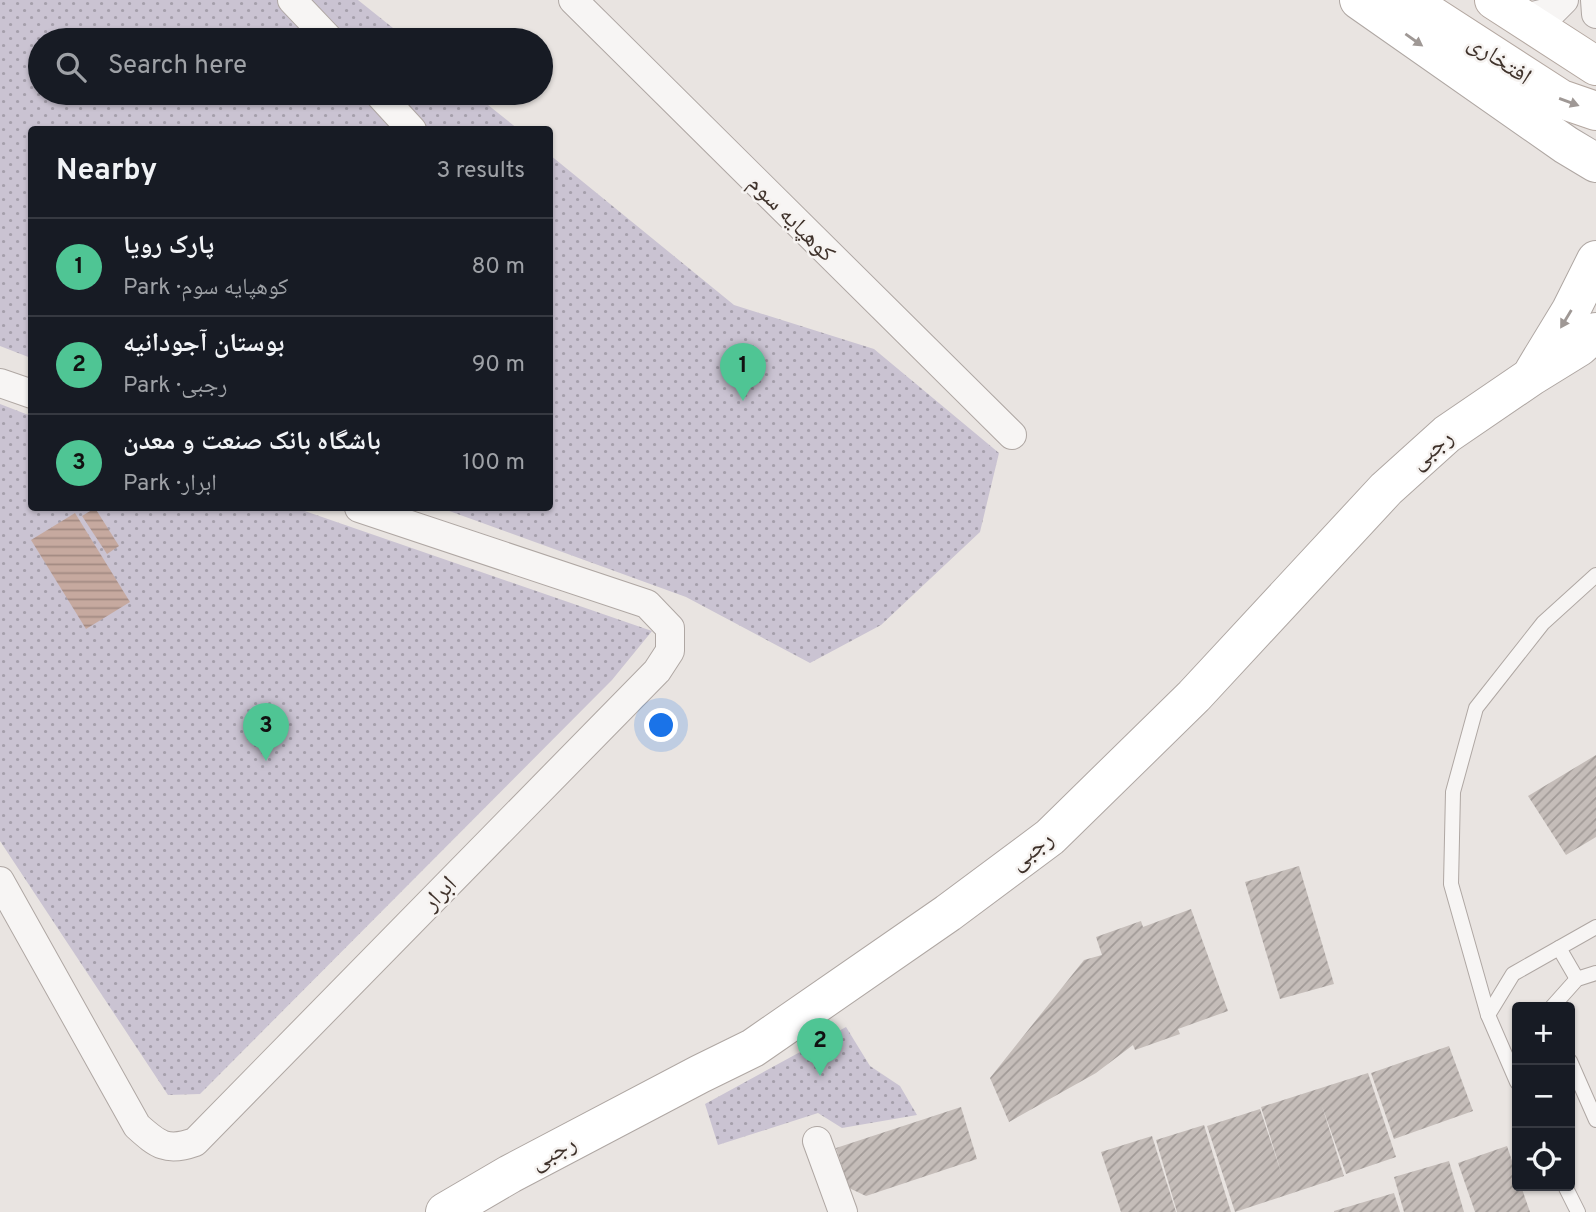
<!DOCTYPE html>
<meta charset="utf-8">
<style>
body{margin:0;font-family:Overpass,"Noto Naskh Arabic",sans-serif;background:#20242c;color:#f1f3f6}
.controls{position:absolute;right:21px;bottom:21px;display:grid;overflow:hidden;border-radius:7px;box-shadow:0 2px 5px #0004}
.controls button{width:63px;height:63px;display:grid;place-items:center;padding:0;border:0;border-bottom:2px solid #363941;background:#171b24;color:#f1f3f6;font:35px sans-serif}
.you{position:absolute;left:662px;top:726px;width:24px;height:24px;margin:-18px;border:5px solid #fff;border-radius:50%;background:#1a73e8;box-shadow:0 0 0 10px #1a73e833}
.badge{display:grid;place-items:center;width:46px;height:46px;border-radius:50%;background:#4fc594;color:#111;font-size:23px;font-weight:700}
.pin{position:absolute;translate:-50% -58px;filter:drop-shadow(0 2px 4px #0008)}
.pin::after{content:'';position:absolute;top:37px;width:24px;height:21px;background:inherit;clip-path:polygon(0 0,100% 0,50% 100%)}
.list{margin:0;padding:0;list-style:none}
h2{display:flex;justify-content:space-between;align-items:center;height:91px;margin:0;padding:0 28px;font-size:30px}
h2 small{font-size:23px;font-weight:400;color:#9ea1a6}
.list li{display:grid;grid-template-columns:46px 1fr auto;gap:21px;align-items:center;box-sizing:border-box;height:98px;padding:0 28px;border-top:2px solid #363941}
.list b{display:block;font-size:26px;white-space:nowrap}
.list p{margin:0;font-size:23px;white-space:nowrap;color:#9ea1a6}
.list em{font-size:23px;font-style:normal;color:#9ea1a6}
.icon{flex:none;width:38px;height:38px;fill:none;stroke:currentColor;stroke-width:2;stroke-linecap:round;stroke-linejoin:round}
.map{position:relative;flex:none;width:1596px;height:1212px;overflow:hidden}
.search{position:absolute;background:#171b24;box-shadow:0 2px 5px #0004;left:28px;top:28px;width:525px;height:77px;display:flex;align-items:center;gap:18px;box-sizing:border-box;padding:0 24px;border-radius:38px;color:#9ea1a6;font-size:26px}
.panel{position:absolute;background:#171b24;box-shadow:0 2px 5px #0004;left:28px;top:126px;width:525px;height:385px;border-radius:7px}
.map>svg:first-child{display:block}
</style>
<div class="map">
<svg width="1596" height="1212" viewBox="0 0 1596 1212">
<defs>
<pattern id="park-dots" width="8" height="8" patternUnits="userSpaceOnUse" patternTransform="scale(1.75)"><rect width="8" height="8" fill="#cac3d2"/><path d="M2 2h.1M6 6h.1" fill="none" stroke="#a59fab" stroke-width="1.8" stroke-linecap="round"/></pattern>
<pattern id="water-rules" width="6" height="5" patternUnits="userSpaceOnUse" patternTransform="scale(1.75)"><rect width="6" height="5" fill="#c6a99f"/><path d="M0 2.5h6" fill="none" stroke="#a28a82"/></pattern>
<pattern id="building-hatch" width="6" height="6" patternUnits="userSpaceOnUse" patternTransform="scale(1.75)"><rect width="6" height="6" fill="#c5bdb9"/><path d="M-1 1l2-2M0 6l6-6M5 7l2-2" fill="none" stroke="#a19a97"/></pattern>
</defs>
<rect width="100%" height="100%" fill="#e9e4e1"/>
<g fill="url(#park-dots)">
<path d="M0,0H358L408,40H40V93H473L518,129L32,130L31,358L0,346Z"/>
<path d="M550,155L734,305L874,349L999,453L980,532L881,625L810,663L686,597L441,508H550Z"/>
<path d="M0,404L31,416L32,508H296L652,631L612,680L200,1094L168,1095L0,841Z"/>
<path d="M846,1027L870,1066L900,1086L917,1115L842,1128L818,1113L718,1145L705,1104Z"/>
</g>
<g fill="url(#water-rules)">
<path d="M95,508L119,546L107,554L82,516Z"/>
<path d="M75,513L130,602L86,629L31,540Z"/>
</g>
<g fill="url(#building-hatch)">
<path d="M1596,755V837L1566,855L1528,796Z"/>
<path d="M1299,866L1334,984L1280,999L1245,882Z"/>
<path d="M1191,909L1228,1011L1178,1029L1180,1034L1135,1050L1133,1045L1096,1073L1009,1122L990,1078L1084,960L1102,955L1096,937L1141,921L1143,927Z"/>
<path d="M1449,1046L1473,1111L1394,1139L1371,1073Z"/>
<path d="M1368,1073L1396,1157L1346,1174L1322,1106L1344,1176L1235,1212L1207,1126L1260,1109L1282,1175L1261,1107Z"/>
<path d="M961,1107L977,1159L866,1196L849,1188L836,1148Z"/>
<path d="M1204,1125L1231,1212H1177L1156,1140Z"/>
<path d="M1152,1136L1176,1212H1121L1101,1152Z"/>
<path d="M1507,1146L1517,1176V1186H1521L1530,1212H1475L1458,1163Z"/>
<path d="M1449,1161L1464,1212H1404L1394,1177Z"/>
<path d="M1394,1193L1400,1212H1334V1211Z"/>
</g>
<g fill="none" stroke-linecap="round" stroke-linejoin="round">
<defs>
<g id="service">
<path d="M1559,948L1577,979"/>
<path d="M1552,1007L1577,979L1596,973"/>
<path d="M1488,1015L1513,974L1596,927"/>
<path d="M1570,1061L1596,1120"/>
<path d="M1517,1082L1488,1015L1451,884L1453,792L1476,708L1543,623L1596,575"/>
<path d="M1565,1186L1578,1212"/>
</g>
<g id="minor">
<path d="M292,0L330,40"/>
<path d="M573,0L1012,435"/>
<path d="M1595,0L1596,14"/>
<path d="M1521,19L1553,11L1564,0"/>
<path d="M378,93L412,130"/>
<path d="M0,383L32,394"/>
<path d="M0,881L137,1126C158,1145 167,1152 195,1142L657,671L670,651V628L647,604L359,508"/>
<path d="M817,1141L843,1212"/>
</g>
<g id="secondary">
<path d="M1359,0L1566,145L1596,163"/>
<path d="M1534,371L1571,310L1596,260"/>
<path d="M445,1212L510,1174L700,1074L753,1048L948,913L1050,837L1194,696L1386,489L1447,434L1532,376L1579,347L1596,332"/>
</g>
<g id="primary">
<path d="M1408,0L1561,99L1596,111"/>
<path d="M1494,0L1596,66"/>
</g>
</defs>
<use href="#service" stroke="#afa7a3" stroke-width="16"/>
<use href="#minor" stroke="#afa7a3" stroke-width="30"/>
<use href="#secondary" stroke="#afa7a3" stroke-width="40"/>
<use href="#primary" stroke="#b4a8a1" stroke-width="40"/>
<use href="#service" stroke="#f7f5f4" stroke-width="14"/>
<use href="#minor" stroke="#f7f5f4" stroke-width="28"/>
<use href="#secondary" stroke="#fff" stroke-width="38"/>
<use href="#primary" stroke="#fff" stroke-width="38"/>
</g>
<defs><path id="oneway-solid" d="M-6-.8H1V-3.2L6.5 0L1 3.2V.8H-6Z" transform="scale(1.75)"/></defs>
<g fill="#9f9895">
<use href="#oneway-solid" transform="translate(1414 40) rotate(35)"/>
<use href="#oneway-solid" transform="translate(1569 102) rotate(20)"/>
<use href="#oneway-solid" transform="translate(1566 319) rotate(121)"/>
</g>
<g text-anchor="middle" stroke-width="5" stroke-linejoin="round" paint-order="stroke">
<g font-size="24" fill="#3f322b" stroke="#f6f3f1">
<text transform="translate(1500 59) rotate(34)" y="8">افتخاری</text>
<text transform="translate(792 218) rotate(45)" y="8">کوهپایه سوم</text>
<text transform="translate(1431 449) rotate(-40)" y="8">رجبی</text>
<text transform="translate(1031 850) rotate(-38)" y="8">رجبی</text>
<text transform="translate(439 893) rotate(-46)" y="8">ابرار</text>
<text transform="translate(553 1152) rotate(-28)" y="8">رجبی</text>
</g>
</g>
</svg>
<div class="controls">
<button>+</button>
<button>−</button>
<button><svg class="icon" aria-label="locate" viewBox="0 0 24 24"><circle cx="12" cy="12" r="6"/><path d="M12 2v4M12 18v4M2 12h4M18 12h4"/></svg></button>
</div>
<div class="you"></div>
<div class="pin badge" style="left:743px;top:401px">1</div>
<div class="pin badge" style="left:820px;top:1076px">2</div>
<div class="pin badge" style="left:266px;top:761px">3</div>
<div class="search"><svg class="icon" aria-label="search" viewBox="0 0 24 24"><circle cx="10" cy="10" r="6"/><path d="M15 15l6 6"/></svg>Search here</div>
<section class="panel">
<h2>Nearby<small>3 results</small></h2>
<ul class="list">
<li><span class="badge">1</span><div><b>پارک رویا</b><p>Park · کوهپایه سوم</p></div><em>80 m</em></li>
<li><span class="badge">2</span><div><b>بوستان آجودانیه</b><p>Park · رجبی</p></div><em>90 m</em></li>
<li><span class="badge">3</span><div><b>باشگاه بانک صنعت و معدن</b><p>Park · ابرار</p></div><em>100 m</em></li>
</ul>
</section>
</div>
